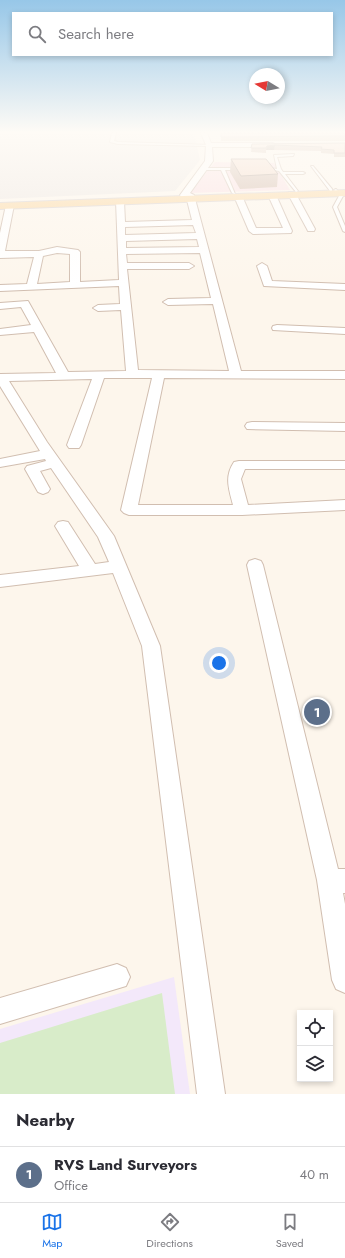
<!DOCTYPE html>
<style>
body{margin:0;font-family:Jost,sans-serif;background:#f7f7f7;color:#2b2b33}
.controls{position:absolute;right:12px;bottom:12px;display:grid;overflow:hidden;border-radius:0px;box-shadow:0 2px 6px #0003}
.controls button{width:36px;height:36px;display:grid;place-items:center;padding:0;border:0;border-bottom:1px solid #e1e1e2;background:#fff;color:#2b2b33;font:20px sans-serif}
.compass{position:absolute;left:249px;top:68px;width:36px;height:36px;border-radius:50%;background:#fff;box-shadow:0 2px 6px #0003;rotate:280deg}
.you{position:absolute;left:219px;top:663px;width:14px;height:14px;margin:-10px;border:3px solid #fff;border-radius:50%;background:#1a73e8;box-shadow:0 0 0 6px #1a73e833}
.badge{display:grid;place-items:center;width:26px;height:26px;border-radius:50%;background:#1a73e8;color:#fff;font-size:13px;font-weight:700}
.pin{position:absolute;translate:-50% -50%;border:2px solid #fff;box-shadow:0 1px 4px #0006}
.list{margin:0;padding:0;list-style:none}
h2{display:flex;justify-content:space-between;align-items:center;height:52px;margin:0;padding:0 16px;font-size:17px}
h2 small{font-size:13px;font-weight:400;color:#7c7c81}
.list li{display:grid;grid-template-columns:26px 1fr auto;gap:12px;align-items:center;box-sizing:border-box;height:56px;padding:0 16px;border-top:1px solid #e1e1e2}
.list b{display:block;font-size:15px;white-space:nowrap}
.list p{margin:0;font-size:13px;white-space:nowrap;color:#7c7c81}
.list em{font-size:13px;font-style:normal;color:#7c7c81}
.icon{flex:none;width:22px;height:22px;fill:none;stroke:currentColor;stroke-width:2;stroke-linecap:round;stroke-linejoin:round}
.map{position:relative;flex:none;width:345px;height:1094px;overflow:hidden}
.search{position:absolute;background:#fff;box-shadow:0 2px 6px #0003;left:12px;right:12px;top:12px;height:44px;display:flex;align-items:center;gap:10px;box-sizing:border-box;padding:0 14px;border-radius:0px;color:#7c7c81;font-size:15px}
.sheet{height:108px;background:#fff}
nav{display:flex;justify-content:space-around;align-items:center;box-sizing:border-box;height:56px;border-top:1px solid #e1e1e2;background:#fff;font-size:11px;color:#7c7c81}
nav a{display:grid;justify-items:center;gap:2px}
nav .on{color:#1a73e8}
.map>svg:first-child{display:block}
</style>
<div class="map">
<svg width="345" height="1094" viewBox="0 0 345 1094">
<rect width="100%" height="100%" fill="#fdf6ec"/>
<path fill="#efe9e4" d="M0,133H194L200,160L175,191L0,199Z"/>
<path fill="#f3e8fa" d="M174,977L190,1094H0V1029Z"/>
<path fill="#fbdfe3" d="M215,162L274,163L290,190L189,193Z"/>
<path fill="#d8ecc9" d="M162,993L175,1094H0V1043Z"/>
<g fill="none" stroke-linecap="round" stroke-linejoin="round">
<defs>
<g id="lane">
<path d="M112,133H116L114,141L118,142L211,145L209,146L118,144L110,142Z"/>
<path d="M294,154L293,156L277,157L281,169L283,172H303L305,173L303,174H285L298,191L296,192L279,171L262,168L264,167L277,169L274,155Z"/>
<path d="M311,166H313L332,189V191H330Z"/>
<path d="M202,168H241L240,170H225L235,194L232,193L221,170H203Z"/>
<path d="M336,189L343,196L337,207L345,226V232L343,231L333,207L339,196L334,190Z"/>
</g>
<g id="street">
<path d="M201,133H207L211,143H273L276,145L273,147H212L213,161L190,193L194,195L241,371H345V379L164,378L138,505H233C229,489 224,477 234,462L239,461H345V469H245L241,479L248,505L345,500V510L242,515H129L124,513L121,510L152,378H104L81,445L79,448H69L67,445L92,379L9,381L47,442L114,536L160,646L225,1094H197L142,646L113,573L0,587V575L79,566L55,526L58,522L63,521L68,522L95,564L109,562L98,537L51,468L40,471L50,489L48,492L43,494L38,492L25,469L27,466L46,461L45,459L0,467V459L40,451L0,386V374L56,373L34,332L0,335V329L31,325L21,307L0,309V303L28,301L68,372L126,371L121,310L98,311L93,308L98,305L120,304L119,286L0,291V285L27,284L34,257L0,258V233L6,205L10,203L14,205L5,251H39L57,247L78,250L80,252V282L119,280L116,201L120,199L124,201L125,222L192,220L187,200H182L180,195L205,161L206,145ZM193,225L196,233L125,235V227ZM197,239L199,247L126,248V241ZM57,253L70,254V282L37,284L43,256ZM200,253L211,298L168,299L163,302L168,305L213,304L229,371L138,370L127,269H189L194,266L189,263H127L126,254Z"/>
<path d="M289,192H292L296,194L315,229L314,231H308L307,229L288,194Z"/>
<path d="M269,193H275L276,195L292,231L291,233L253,234L249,231L234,196L238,194L242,196L256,228H283L268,195Z"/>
<path d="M262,263L267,266L272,281L345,284V290L264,286L257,266Z"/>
<path d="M277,325L345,328V334L273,330L272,328L273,326Z"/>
<path d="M252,422L345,423V431L247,429L245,426L247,423Z"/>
<path d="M255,559L261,561L263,565L338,869H345V893H343L345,904V993L336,989L332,980L317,880L247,565L249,561Z"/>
<path d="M117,964L126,968L130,977L126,986L0,1024V998Z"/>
</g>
<path id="primary" d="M345,190V196L0,209V203Z"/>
</defs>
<use href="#lane" stroke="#d1beb0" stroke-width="2"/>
<use href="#street" stroke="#d1beb0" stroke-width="2"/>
<use href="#primary" stroke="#dad1cd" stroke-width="2"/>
<use href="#lane" fill="#fff" fill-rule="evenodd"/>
<use href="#street" fill="#fff" fill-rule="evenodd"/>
<use href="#primary" fill="#fbd9a5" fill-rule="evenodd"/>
</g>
<g fill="#d1b7a8">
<rect x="221" y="133" width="124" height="8"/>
<path d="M345,143V157H334V154L321,153V151L274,150H266V153L251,152L252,144Z"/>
<path d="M231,159L278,174L277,187L240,189L230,172Z"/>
</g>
<path fill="#aa9588" d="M275,145L274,150H266L267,146Z"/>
<g fill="#f3d5c3" stroke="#aa9588">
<path d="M221,133H345V136L221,137Z"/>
<path d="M345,143V153H334V150L321,149L322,147L275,145L267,146L266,148H251L252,144Z"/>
<path d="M231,159H266L278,174L241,176Z"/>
</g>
<linearGradient id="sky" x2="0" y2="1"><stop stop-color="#97c7e8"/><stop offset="0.46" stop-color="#fefbf6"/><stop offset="1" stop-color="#fefbf6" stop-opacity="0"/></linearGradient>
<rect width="345" height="287" fill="url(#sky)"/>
</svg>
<div class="controls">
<button><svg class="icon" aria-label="locate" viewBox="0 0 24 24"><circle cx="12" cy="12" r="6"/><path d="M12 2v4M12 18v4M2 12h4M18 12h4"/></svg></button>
<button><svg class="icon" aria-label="layers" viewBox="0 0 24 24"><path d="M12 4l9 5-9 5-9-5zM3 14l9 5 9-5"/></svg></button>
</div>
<svg class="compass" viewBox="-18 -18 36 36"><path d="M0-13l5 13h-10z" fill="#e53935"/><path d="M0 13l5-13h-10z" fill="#7c7c81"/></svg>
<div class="you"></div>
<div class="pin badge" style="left:317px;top:712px;background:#5c6f8a">1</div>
<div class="search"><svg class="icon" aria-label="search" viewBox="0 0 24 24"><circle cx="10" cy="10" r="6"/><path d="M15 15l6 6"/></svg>Search here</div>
</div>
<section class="sheet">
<h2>Nearby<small></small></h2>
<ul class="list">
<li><span class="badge" style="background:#5c6f8a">1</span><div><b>RVS Land Surveyors</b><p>Office</p></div><em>40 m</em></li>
</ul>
</section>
<nav>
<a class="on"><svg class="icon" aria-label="map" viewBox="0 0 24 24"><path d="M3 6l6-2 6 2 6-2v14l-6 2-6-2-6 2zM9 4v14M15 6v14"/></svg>Map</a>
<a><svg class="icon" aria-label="directions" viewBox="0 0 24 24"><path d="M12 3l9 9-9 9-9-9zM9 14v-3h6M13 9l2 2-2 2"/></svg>Directions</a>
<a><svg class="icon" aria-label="saved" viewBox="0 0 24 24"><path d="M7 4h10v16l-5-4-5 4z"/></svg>Saved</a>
</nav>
